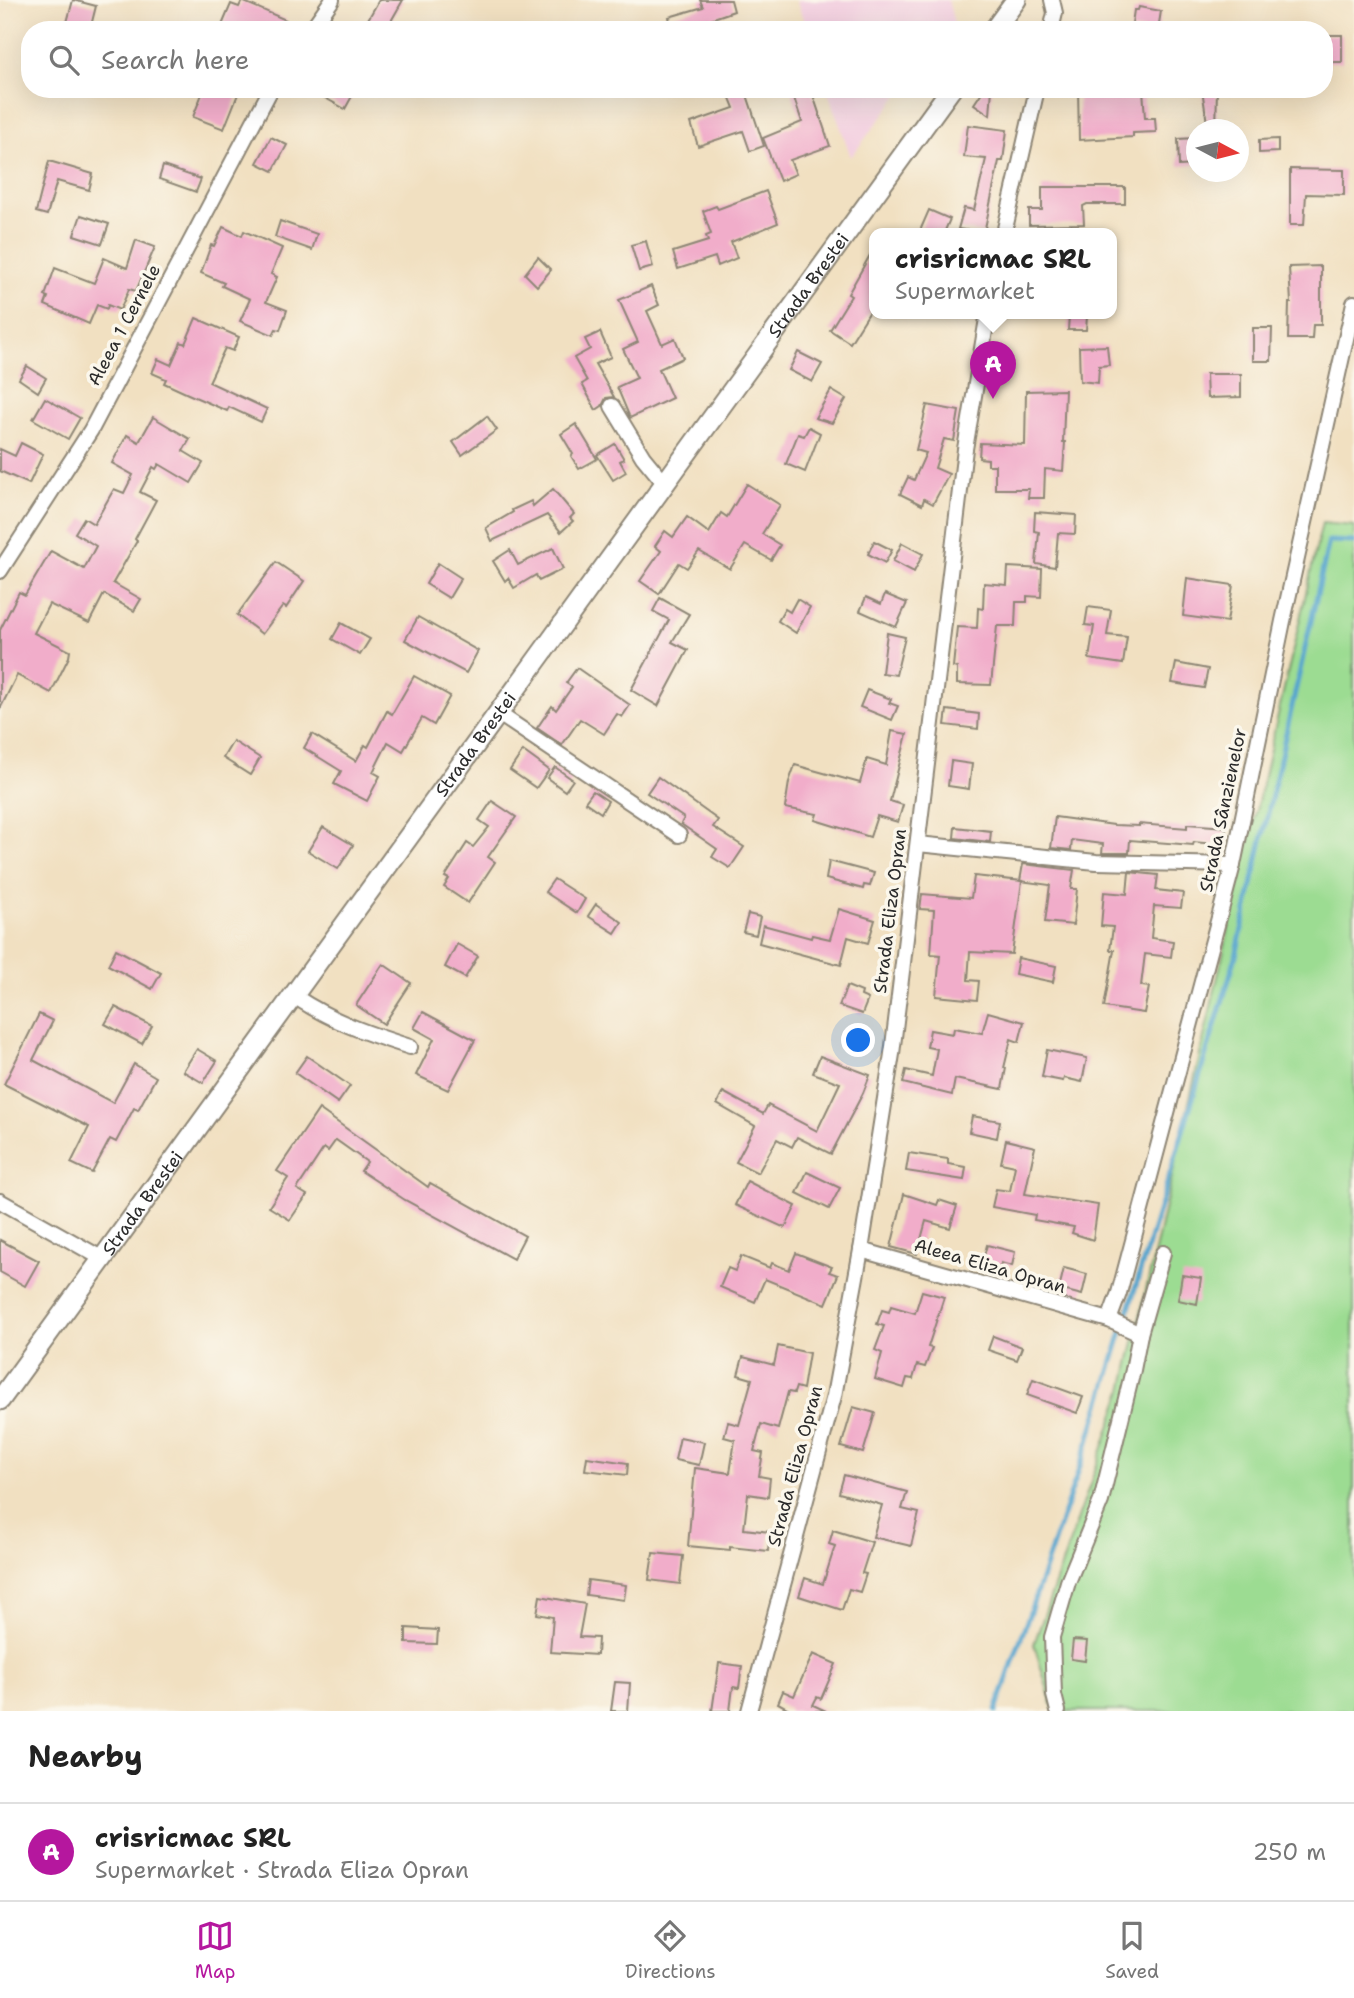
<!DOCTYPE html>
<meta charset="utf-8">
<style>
body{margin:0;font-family:"Shantell Sans",sans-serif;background:#f2f2f2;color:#222}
.compass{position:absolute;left:1186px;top:119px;width:63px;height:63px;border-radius:50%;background:#fff;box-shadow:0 7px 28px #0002;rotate:97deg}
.you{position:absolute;left:859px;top:1041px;width:24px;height:24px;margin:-18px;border:5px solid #fff;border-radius:50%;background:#1a73e8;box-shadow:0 0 0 10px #1a73e833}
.badge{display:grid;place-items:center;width:46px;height:46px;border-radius:50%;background:#b5179e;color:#fff;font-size:23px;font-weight:700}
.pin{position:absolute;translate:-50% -58px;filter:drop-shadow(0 2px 4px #0008)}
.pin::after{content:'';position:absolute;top:37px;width:24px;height:21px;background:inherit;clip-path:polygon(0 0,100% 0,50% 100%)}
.popup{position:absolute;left:869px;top:228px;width:248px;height:91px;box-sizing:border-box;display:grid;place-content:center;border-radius:14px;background:#fff;filter:drop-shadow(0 2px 5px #0005);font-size:23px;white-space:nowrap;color:#767676}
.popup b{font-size:26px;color:#222}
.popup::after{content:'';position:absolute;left:50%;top:100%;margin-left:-14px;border:14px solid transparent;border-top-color:#fff}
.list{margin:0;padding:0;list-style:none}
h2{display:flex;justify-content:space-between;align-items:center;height:91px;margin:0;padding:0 28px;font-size:30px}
h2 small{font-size:23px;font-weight:400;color:#767676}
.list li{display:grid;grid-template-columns:46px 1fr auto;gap:21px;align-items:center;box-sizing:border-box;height:98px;padding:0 28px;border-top:2px solid #e0e0e0}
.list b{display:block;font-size:26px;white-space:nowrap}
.list p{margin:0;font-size:23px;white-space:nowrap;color:#767676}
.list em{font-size:23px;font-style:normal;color:#767676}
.icon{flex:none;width:38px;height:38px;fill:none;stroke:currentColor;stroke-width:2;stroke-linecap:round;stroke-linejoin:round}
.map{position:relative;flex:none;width:1354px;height:1711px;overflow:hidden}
.search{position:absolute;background:#fff;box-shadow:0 7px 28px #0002;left:21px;right:21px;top:21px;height:77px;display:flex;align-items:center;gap:18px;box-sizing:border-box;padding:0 24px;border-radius:28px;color:#767676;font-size:26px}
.sheet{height:189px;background:#fff}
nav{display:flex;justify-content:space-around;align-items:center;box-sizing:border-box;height:98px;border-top:2px solid #e0e0e0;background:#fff;font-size:19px;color:#767676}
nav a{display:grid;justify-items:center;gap:4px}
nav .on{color:#b5179e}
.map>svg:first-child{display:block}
</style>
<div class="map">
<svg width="1354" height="1711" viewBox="0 0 1354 1711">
<rect width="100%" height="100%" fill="#fbf7ec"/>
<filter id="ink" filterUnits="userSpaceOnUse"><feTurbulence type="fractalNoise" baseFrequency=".0143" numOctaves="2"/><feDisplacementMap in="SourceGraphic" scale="14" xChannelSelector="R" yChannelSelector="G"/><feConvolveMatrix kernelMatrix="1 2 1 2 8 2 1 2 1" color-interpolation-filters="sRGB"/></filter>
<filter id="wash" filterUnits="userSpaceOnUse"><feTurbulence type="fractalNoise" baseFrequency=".00686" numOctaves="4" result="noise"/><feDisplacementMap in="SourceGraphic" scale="28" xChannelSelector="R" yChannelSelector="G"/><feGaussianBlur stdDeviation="1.57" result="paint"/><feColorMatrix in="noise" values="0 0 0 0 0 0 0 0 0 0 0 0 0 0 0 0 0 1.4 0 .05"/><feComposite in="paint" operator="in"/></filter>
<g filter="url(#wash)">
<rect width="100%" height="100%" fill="#f1e0c1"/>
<g fill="#f3cfe0">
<path d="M796,0H948L954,23L949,30H807Z"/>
<path d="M827,89H903L851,157Z"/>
</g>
<path fill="#9cdc92" stroke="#64845e" stroke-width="2" d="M1322,523L1354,526V1711H1054L1034,1644L1123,1390Z"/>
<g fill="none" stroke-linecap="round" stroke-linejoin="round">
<path stroke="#54a4ce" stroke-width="5" d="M996,1711L1090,1437L1236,956L1329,541L1354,542"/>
</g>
<g id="blocks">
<g fill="#f1adca">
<path d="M73,0L96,6L90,30H65Z"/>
<path d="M379,0H403L386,30H362Z"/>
<path d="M700,0H731L734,11L699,23L701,30H672L669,17L703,7Z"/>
<path d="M242,1L286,20L282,30H220L231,4L239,7Z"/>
<path d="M1139,7L1161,11L1158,30H1131L1134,10H1138Z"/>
<rect x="1324" y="35" width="18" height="27"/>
<path d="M204,89H240L224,129L193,117Z"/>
<path d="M309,89H356L345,109Z"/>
<path d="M739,89H745L764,146L750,151L743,131L698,146L691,123L734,108L728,93Z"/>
<path d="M791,89H811L830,146L790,160L796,174L780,181L763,138L802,122Z"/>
<path d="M984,89H992L990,115L974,104Z"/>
<path d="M1078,89H1143L1145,118H1155L1156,132L1133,133V137L1079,140Z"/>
<path d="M1202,89H1217L1216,130H1208Z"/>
<path d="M968,125L1007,130L1003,161H999L984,233L958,229L964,208L974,210L986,159L964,157Z"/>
<path d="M271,137L287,145L273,171L257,163Z"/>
<path d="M1195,138V165L1179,166L1178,139Z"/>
<path d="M1278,139V152L1259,153V140Z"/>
<path d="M49,161L93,174L89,190L57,181L47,215L36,212Z"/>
<path d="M163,166L201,179L196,192L159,179Z"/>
<path d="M1290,169L1344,170V195L1306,194L1304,225H1290Z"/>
<path d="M1042,187H1125V204H1087L1083,206L1084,224L1029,225V210H1042Z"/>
<path d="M766,191L778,223L731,242L737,258L718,266L715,257L678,269L673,252L708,241L706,236L711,234L703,211L716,206L718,209Z"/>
<path d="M929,210L950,219L944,233H919Z"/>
<path d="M81,215L109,224L102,244L74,235Z"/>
<path d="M280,221L317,234L312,250L275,237Z"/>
<path d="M223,227L242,236L244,231L282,248L271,274L277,277L266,302L287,310L280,330L276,329L273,335L240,321L250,299L222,286L224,283L201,273L211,245L214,246Z"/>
<path d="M136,240L155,247L136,291L129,289L120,310L108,305L107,309L97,305L89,324L45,305L48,297L45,296L55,268L94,283L104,258L127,268Z"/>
<path d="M646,241L653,267L639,271L631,245Z"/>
<path d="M874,248V305L850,343L830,330L851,296L848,294Z"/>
<path d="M538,257L551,270L537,286L525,274Z"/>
<path d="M1321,266V325H1313L1312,339H1288L1289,303H1291L1289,267Z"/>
<path d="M651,286L659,305L647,311L662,344L675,338L683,358L659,369L672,398L630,418L617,387L637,378L623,349L638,342L619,300Z"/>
<path d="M1069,315L1087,316L1086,330H1068Z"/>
<path d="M196,318L239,337L233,351L225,348L209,382L267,409L261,422L229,407L227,411L188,394L164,383L166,379L152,373L158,359L171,365L181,342L185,344Z"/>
<path d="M1253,328H1272L1271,361H1253Z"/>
<path d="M600,332L611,357L595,364L614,397L606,398L602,406L596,410L582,384L587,381L574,358L590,349L585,339Z"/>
<path d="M1107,346L1109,365L1099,366L1098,383L1080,381L1079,347Z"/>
<path d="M798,352L822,364L812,382L789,370Z"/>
<path d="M27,366L46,378L38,392L19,379Z"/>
<path d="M1206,374H1241V397L1207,398Z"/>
<path d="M831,390L846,399L832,423L815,418Z"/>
<path d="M1065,390L1063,442H1065L1063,471L1045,469L1044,498H1028L1029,489H995V465H988V459L979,458L980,443L1025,445L1026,391Z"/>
<path d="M45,398L80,418L68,439L33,419Z"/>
<path d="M927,405L959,411L954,441L944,439L935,468L949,474L933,504L924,499L922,505L900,494L908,477L914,480L926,453L916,450Z"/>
<path d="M487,416L497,430L462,455L453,442Z"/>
<path d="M153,417L190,439L183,451L203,463L191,483L159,464L156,469L153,467L140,492L156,500L135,539L137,541L113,583L141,599L134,611L104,594L89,623L49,604L34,633L70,651L69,657L51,693L17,675L0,709V630L19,592L25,595L51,551L84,569L96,546L75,533L84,518L94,524L114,489L124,493L133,475L112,463L127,435L139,442Z"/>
<path d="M576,424L597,459L579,469L571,456L573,454L561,434Z"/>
<path d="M809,427L820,433L805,472L786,464L798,434L804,436Z"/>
<path d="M21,443L43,454L29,484L0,471V449L15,456Z"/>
<path d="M615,444L624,459L620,461L626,472L613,480L597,455Z"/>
<path d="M747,484L780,505L762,534L780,545L771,560L745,545L730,569L699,551L687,568L679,563L659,594L640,581L661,551L655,546L665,531L673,537L687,517L709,533L721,513L727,517Z"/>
<path d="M553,489L574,514L570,518L573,521L561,532L547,515L492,541L486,528L513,512L512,510L531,501L533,506Z"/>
<path d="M1035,512L1076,515L1075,534L1058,533L1055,567L1036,564L1039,532L1034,531Z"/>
<path d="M874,541L892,550L885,563L868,554Z"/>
<path d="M902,543L923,554L914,572L893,561Z"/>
<path d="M553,548L563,569L539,581L536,575L514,588L508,578L505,581L493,561L510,550L518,565Z"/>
<path d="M276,562L304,581L286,608L283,606L262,634L237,615Z"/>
<path d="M438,563L461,578L449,598L426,584Z"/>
<path d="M1008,567L1042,569L1041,597L1027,596V602H1016L1015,626H997L991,685L957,684V668L953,667L957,627L977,628L978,608L983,609L984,583L1007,585Z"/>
<path d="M1187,578L1233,585L1227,622L1183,616Z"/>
<path d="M885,594L907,603L896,627L860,611L866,597L881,604Z"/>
<path d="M660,598L689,614L672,642L688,650L658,706L631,690L669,620L653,611Z"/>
<path d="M797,599L810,607L796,633L778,621L785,609L790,612Z"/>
<path d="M1088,607L1111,610L1107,635L1127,637L1123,664L1089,659L1094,626L1085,625Z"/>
<path d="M418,617L478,651L466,673L405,640Z"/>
<path d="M341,623L370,639L360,655L332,639Z"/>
<path d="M887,633L905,637L896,675L882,673Z"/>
<path d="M1176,663L1208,669L1204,688L1172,683Z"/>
<path d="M577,668L630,705L622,717L617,714L604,734L580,719L562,745L537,728L552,706L556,710L572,687L566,683Z"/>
<path d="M414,676L450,696L434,725L422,718L403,751L388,742L373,772L380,776L367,801L334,784L341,771L304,748L312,734L356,761L365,745L368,747L387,711L392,714Z"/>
<path d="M867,690L891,699L889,703L898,706L892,720L860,707Z"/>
<path d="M947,710L979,714L978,729L945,725Z"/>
<path d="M892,731L907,734L890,801L903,805L898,822L877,816L870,837L815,820L817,814L785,808L789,782L795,765L860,783L867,759L886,765Z"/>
<path d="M233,741L260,758L250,775L223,758Z"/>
<path d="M523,751L549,770L536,788L510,770Z"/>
<path d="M951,761L972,764L969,789L948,786Z"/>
<path d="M555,767L573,780L565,791L547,778Z"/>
<path d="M658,777L718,820L713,827L744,847L730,868L712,857L717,849L681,824L684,818L647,793Z"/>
<path d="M593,791L608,801L601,813L585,802Z"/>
<path d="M492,801L516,817L488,857L495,862L468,903L444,887L449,879L445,877L467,843L473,847L489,827L479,820Z"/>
<path d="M1055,817L1114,825L1139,826V824L1187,828V824L1226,827L1224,845L1194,842L1193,845L1130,840L1129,853H1102L1103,844L1072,840L1071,850L1051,848Z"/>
<path d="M323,827L353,845L338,869L308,851Z"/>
<path d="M955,827L991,831L990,842L954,838Z"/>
<path d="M829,861L874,873L870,886L864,885L863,889L826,879Z"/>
<path d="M1023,864L1074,870L1071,889H1077L1073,925L1045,922L1050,885L1020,881Z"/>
<path d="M1129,872L1158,875L1156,890L1183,893L1181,908L1154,906L1151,938L1173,941L1171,957L1145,954L1141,986L1149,987L1144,1013L1104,1007L1114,950H1110L1113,927L1101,926L1104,892L1127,894Z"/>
<path d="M974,876L1022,881L1012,954L970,952L968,980L979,981L977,1000L936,996L940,955L931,954L934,910L920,909L922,894L971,898Z"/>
<path d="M554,879L585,899L577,913L545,892Z"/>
<path d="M596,904L622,922L615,933L588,916Z"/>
<path d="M839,909L875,920L868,943L848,937L841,965L759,943L763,925L811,938L812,935L830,939Z"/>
<path d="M748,914L760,917L756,935L743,932Z"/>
<path d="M457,944L478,956L465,978L445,967Z"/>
<path d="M116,949L161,973L152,989L108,965Z"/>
<path d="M1018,958L1056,966L1053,982L1015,974Z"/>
<path d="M383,964L411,983L384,1024L356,1005Z"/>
<path d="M847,986L862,992L861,996L868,999L862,1014L839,1006Z"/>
<path d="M115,1007L152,1026L142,1044L105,1024Z"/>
<path d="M423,1012L475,1040L448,1090L416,1075L434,1039L414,1028Z"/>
<path d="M988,1012L1024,1022L1019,1042L1011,1039L1004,1068H1006L1002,1089L955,1079L952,1095L903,1083L906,1070L932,1076L937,1049L927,1047L930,1030L953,1034L954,1028L982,1033Z"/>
<path d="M39,1014L53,1021L33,1060L113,1103L134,1064L156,1077L138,1110L134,1108L116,1142L110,1139L92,1173L71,1163L89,1127L4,1084Z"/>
<path d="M197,1049L217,1061L203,1083L183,1071Z"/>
<path d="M1047,1050L1087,1058L1082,1082L1064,1078L1063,1081L1042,1077Z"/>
<path d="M307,1056L350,1086L338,1103L295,1073Z"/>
<path d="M820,1056L870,1075L863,1093L831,1154L797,1137L792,1147L777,1139L758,1173L736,1162L755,1126L717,1104L723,1092L763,1114L768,1105L817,1131L840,1083L813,1073Z"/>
<path d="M319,1109L428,1187L430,1183L525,1236L513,1259L405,1200L361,1171L367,1162L336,1140L328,1151L324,1148L297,1189L307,1195L290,1220L269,1207L288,1178L277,1171Z"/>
<path d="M972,1116L1000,1121L997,1138L969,1132Z"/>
<path d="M1006,1140L1035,1147L1025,1194L1098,1205L1093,1240L1072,1233L1074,1227L1034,1220L1035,1215L992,1207L996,1189L1010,1191L1015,1166L1001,1163Z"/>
<path d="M909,1153L948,1159V1164L966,1167L964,1180L906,1171Z"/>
<path d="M807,1172L840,1188L829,1209L797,1193Z"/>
<path d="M747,1181L796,1206L785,1228L735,1205Z"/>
<path d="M904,1194L937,1205L939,1200L957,1206L950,1228L926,1221L917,1254L891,1247Z"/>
<path d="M0,1240L39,1261L25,1286L0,1272Z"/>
<path d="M987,1245L1015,1252L1012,1266L1001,1263L1000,1268L982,1263Z"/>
<path d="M796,1253L832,1267L829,1272L838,1275L826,1304L765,1279L755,1302L720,1287L728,1268L735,1271L741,1256L770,1268L772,1263L789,1270Z"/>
<path d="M1064,1268L1087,1274L1082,1295L1059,1289Z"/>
<path d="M1182,1275L1201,1278L1197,1304L1178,1300Z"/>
<path d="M922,1291L944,1297L928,1347L932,1348L925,1367L917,1365L913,1379L907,1378L904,1388L875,1379L882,1353L875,1350L884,1326L877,1324L882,1310L889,1312L891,1306L915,1313Z"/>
<path d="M993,1336L1022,1347L1017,1360L988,1350Z"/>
<path d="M778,1346L809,1353L803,1389L796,1387L794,1393L788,1392L778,1429L761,1424L754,1451L763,1453L759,1476L770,1478L768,1497L748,1494L744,1529L770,1532L768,1551L730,1547V1550L688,1546L695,1468L730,1473L735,1440L724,1437L728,1422L739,1425L752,1379L738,1375L743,1357L774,1365Z"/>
<path d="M1033,1379L1083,1397L1077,1413L1027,1395Z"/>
<path d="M853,1407L875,1413L863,1453L841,1447Z"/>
<path d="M680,1437L704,1442L699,1465L675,1460Z"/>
<path d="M587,1457L628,1463L627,1475L585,1470Z"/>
<path d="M844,1475L907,1492L902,1509L919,1513L911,1546L873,1537L882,1505L839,1493Z"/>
<path d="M833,1530L872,1542L862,1573L866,1574L860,1592L849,1589L842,1610L799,1596L805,1578L823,1584L835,1546L829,1544Z"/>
<path d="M653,1553L683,1556L680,1584L649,1580Z"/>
<path d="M588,1580L626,1585L624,1600L586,1595Z"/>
<path d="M540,1596L585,1604L579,1637L598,1638L597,1655L550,1652L553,1617L537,1614Z"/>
<path d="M406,1628L438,1630L437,1644L406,1643Z"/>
<path d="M1073,1640L1087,1641L1085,1661L1071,1659Z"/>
<path d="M813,1654L836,1664L821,1699L817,1697L813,1705L826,1711H788L789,1709L778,1703L783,1691L794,1696Z"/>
<path d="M719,1663L742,1666L739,1688L733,1687L730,1711H712Z"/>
<path d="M615,1682L630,1683L628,1711H611Z"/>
</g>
</g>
</g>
<g filter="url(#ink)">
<use href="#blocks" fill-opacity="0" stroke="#8e8676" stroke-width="2"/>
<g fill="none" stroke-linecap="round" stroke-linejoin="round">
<defs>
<g id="minor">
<path d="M311,30L332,0"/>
<path d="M1051,30L1055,13L1052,0"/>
<path d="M1004,233L1037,89"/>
<path d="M612,406L643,457L666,485"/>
<path d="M0,571L91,430L271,89"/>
<path d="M499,714L679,835"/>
<path d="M918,844L1096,862L1233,865"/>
<path d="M294,996C333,1022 366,1033 410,1047"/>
<path d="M0,1201L103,1259"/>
<path d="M861,1250L1109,1320L1140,1334"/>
<path d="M1109,1320L1119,1293L1233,865L1283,621L1354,303"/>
<path d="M749,1711L834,1396L861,1250L892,1054L965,449L988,313"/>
<path d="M1058,1711L1054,1695L1052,1637L1068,1582L1101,1501L1133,1370L1140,1334L1163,1253"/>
</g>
<g id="secondary">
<path d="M994,30L1016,0"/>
<path id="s1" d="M0,1400L951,89"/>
</g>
</defs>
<use href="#minor" stroke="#8e8676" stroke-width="18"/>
<use href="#secondary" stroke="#8e8676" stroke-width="23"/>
<use href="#minor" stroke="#fff" stroke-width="14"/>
<use href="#secondary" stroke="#fff" stroke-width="19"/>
</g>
</g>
<g text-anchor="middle" stroke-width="7" stroke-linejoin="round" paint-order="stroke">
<g font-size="18" fill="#2b2b2b" stroke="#fbf7ec">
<text dy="6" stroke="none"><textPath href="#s1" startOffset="1377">Strada Brestei</textPath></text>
<text transform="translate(124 325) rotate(-62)" y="6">Aleea 1 Cernele</text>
<text dy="6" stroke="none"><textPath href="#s1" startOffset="810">Strada Brestei</textPath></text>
<text transform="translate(1223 810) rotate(-78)" y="6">Strada Sânzienelor</text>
<text transform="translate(890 911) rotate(-83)" y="6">Strada Eliza Opran</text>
<text dy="6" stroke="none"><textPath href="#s1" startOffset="243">Strada Brestei</textPath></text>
<text transform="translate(990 1266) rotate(16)" y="6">Aleea Eliza Opran</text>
<text transform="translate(795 1466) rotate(-75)" y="6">Strada Eliza Opran</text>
</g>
</g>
</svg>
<svg class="compass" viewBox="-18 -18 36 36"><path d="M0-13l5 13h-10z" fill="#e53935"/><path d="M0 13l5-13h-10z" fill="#767676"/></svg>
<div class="you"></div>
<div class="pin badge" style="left:993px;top:399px">A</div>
<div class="popup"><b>crisricmac SRL</b>Supermarket</div>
<div class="search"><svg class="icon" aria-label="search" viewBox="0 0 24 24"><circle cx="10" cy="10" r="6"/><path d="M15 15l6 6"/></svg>Search here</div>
</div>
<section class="sheet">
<h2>Nearby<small></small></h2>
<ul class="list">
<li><span class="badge">A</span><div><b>crisricmac SRL</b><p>Supermarket · Strada Eliza Opran</p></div><em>250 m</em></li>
</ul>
</section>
<nav>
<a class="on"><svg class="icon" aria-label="map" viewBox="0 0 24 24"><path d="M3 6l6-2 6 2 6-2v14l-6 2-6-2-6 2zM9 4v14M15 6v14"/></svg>Map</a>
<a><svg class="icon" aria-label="directions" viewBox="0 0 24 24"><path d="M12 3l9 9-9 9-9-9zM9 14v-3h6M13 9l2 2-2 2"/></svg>Directions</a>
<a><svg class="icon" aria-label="saved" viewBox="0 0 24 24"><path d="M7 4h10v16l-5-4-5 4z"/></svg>Saved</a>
</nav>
